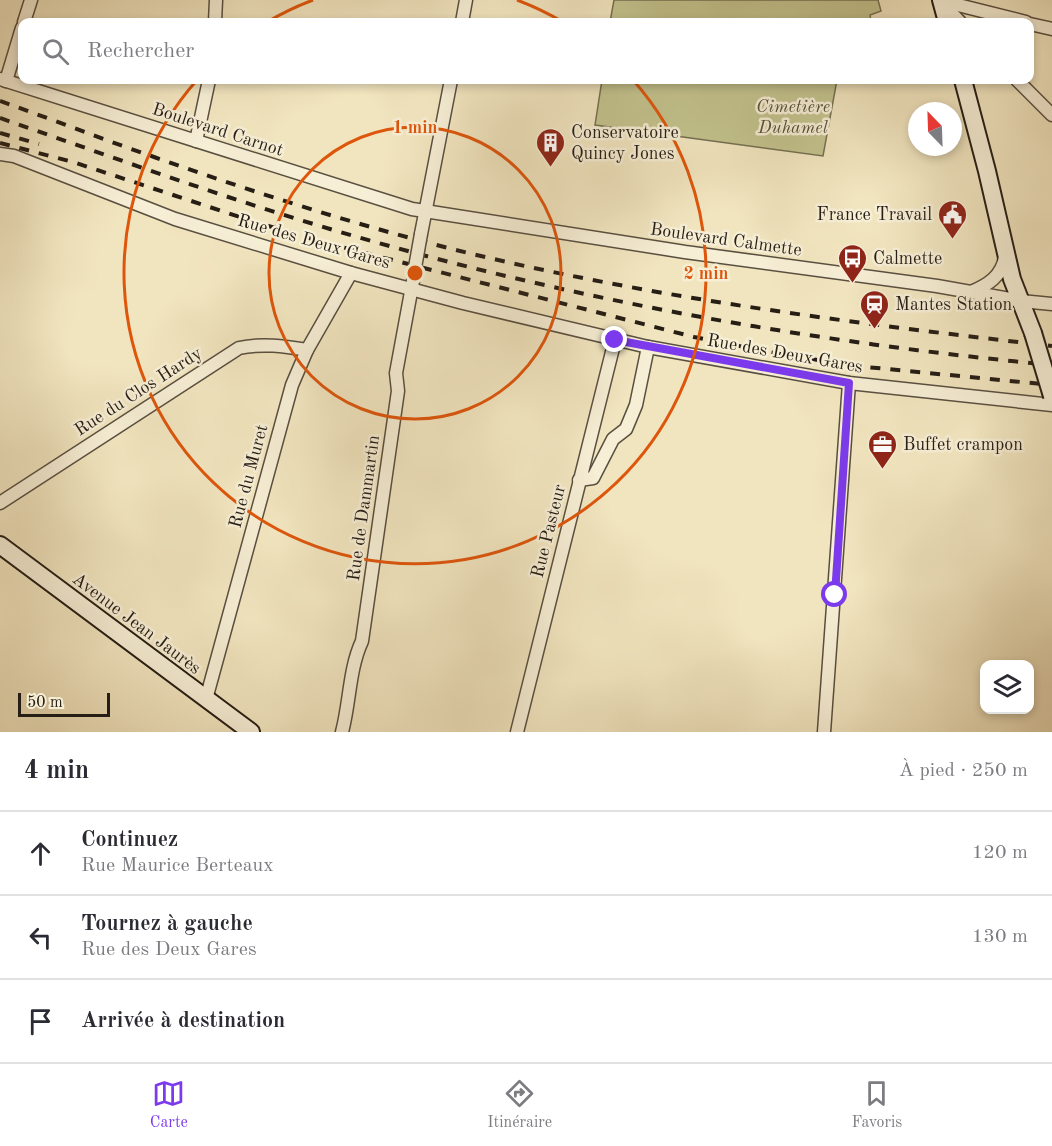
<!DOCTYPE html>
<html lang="fr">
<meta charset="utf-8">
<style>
body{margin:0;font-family:"Old Standard TT",serif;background:#f2f2f3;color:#2b2b33}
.controls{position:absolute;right:18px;bottom:18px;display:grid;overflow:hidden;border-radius:12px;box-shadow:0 3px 9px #0003}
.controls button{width:54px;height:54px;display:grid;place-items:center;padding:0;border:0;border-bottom:2px solid #e1e1e2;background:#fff;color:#2b2b33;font:30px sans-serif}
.compass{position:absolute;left:908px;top:102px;width:54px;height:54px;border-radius:50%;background:#fff;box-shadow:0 3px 9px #0003;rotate:337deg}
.scale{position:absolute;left:18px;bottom:15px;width:92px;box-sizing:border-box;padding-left:6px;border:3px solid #261d15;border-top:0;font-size:16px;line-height:21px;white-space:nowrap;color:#261d15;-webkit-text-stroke:4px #f6eed5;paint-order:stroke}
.stop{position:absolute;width:18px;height:18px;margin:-14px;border:4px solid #7c3aed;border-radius:50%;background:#fff}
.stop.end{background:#7c3aed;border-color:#fff;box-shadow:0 2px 6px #0008}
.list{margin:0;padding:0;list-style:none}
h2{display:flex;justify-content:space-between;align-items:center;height:78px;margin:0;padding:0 24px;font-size:26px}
h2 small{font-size:20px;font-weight:400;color:#7c7c81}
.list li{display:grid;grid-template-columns:39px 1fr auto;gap:18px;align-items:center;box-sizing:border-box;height:84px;padding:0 24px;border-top:2px solid #e1e1e2}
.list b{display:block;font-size:22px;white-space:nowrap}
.list p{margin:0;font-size:20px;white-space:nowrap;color:#7c7c81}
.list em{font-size:20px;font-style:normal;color:#7c7c81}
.icon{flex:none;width:33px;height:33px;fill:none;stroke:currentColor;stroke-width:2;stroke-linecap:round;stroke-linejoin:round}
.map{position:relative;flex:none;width:1052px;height:732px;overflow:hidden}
.search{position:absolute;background:#fff;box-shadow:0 3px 9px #0003;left:18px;right:18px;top:18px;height:66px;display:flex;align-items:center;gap:15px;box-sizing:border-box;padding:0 21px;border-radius:12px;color:#7c7c81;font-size:22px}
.sheet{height:330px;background:#fff}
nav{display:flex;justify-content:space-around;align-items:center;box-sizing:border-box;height:84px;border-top:2px solid #e1e1e2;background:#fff;font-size:16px;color:#7c7c81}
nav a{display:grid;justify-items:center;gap:3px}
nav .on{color:#7c3aed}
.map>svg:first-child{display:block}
</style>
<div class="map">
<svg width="1052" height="732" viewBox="0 0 1052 732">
<rect width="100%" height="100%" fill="#f1e5bf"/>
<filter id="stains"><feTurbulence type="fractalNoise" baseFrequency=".00333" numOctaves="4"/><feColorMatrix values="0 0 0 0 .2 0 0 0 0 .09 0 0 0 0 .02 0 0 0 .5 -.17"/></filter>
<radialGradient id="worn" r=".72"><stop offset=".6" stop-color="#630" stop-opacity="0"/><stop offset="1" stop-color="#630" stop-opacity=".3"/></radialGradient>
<g fill="#c2c28d" stroke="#747051" stroke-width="1.5">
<path d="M614,0H878L881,11L870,15L871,22H610Z"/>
<path d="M602,80H837L823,156L595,125Z"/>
</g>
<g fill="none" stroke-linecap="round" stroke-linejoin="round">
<defs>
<g id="minor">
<path d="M942,1L1026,22"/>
<path d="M944,5L960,22"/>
<path d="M24,22L31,0"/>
<path d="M215,22L216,0"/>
<path d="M462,22L466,0"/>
<path d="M1030,24L1052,29"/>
<path d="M0,79L412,209L685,252L937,286L1021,301L1052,304"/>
<path d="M1017,80L1052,115"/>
<path d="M6,81L22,28"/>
<path d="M196,141L209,80"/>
<path d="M0,154L14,156L175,219L351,273L463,303L648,347L849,383L1052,405"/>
<path d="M421,234L451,80"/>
<path d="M971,292C988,285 1002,276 1005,257"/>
<path d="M579,480L593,478L613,439L626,429L636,405L648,347"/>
<path d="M0,503L239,348C262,343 284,346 307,350"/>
<path d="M204,697L208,692L292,385L307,350L351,273"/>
<path d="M342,732C350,702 349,669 362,641L398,391L396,373L413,281"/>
<path d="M517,732L615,340"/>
<path d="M824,732L849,383"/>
</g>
<g id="secondary">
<path d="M941,0L947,22"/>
<path d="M963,80L987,171L1012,279L1033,333"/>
<path d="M0,545L251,732"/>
</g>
</defs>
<use href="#minor" stroke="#594f40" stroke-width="15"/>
<use href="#secondary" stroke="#261d15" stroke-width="20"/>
<use href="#minor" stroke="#f6eed5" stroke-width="12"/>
<use href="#secondary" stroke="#f6eed5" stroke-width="16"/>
<g stroke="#261d15" stroke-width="4" stroke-dasharray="10 10" stroke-linecap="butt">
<path d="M0,101C51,119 102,139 154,157C253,192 353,224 456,250C651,298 852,323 1052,346"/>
<path d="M0,118C109,156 219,196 330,229C566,299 808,342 1052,365"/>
<path d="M0,133L39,144"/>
<path d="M0,143L73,162L255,222L326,243L694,337L774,353L856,366L1052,385"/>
</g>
<defs>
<path id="minor-bridge" d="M414,273L421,234"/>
<path id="secondary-bridge" d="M1033,333L1052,396"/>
</defs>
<use href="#minor-bridge" stroke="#594f40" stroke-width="15" stroke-linecap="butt"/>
<use href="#secondary-bridge" stroke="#261d15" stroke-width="20" stroke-linecap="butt"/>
<use href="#minor-bridge" stroke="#f6eed5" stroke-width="12"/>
<use href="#secondary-bridge" stroke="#f6eed5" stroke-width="16"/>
</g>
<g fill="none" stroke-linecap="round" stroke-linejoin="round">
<path stroke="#7c3aed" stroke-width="8" d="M615,340L849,383L835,595"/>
</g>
<g fill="none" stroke="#de560c" stroke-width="3">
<circle cx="415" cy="273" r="146"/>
<path d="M267 22A291 291 0 0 1 313 0M517 0A291 291 0 0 1 563 22M633 80A291 291 0 1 1 197 80"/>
</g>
<defs>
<symbol id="building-pin" viewBox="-11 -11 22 30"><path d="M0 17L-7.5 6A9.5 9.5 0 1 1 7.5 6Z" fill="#8f2418" stroke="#f6eed5"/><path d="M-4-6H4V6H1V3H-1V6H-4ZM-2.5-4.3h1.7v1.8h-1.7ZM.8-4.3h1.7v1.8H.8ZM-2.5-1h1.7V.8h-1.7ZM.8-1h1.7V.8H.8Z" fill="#fff"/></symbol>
<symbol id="civic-pin" viewBox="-11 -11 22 30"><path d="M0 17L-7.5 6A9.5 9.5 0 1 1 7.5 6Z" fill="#8f2418" stroke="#f6eed5"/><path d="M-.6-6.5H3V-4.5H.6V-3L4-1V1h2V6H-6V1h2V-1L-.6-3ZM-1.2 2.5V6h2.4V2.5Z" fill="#fff"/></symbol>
<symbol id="bus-pin" viewBox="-11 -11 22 30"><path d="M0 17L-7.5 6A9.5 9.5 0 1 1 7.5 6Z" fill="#8f2418" stroke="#f6eed5"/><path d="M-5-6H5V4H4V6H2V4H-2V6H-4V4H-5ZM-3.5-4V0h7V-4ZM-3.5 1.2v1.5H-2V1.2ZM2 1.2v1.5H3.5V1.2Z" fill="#fff"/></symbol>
<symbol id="station-pin" viewBox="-11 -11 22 30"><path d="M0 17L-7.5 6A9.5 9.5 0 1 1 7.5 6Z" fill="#8f2418" stroke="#f6eed5"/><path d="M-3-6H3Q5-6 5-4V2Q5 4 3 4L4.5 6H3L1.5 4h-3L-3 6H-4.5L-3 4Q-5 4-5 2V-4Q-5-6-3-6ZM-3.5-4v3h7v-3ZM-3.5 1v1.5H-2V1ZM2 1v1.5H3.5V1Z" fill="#fff"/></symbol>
<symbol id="office-pin" viewBox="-11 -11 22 30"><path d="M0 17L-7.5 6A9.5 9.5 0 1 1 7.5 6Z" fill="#8f2418" stroke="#f6eed5"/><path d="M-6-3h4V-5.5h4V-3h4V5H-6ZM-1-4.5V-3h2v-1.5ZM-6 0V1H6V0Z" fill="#fff"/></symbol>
</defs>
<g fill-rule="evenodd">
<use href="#building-pin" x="534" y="126" width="33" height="45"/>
<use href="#civic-pin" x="936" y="198" width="33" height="45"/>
<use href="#bus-pin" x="836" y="242" width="33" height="45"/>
<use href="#station-pin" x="858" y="288" width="33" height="45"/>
<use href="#office-pin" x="866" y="428" width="33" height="45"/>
</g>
<g text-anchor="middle" stroke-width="5" stroke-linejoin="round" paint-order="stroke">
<g font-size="18" font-style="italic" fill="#554f39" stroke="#f6eed5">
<text x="793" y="112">Cimetière<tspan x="793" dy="21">Duhamel</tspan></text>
</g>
<g font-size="18" fill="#261d15" stroke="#f6eed5">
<text transform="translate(218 129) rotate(18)" y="6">Boulevard Carnot</text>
<text transform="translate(726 239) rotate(8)" y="6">Boulevard Calmette</text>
<text transform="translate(314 241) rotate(16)" y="6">Rue des Deux Gares</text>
<text transform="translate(785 353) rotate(10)" y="6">Rue des Deux Gares</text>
<text transform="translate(138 391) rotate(-33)" y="6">Rue du Clos Hardy</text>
<text transform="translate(248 476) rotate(-75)" y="6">Rue du Muret</text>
<text transform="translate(363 508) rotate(-82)" y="6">Rue de Dammartin</text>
<text transform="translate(548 531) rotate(-76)" y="6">Rue Pasteur</text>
<text transform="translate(137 623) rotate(37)" y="6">Avenue Jean Jaurès</text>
</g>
<g font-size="18" fill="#261d15" stroke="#f6eed5" text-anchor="start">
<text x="571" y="138">Conservatoire<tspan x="571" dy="21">Quincy Jones</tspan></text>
<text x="932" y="220" text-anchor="end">France Travail</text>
<text x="873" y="264">Calmette</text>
<text x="895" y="310">Mantes Station</text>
<text x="903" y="450">Buffet crampon</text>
</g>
</g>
<circle cx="415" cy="273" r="9" fill="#de560c" stroke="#f6eed5" stroke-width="3"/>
<g font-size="18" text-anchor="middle" font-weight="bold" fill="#de560c" stroke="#f6eed5" stroke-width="5" stroke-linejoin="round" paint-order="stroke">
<text x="415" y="133">1 min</text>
<text x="706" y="279">2 min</text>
</g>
<rect width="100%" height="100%" filter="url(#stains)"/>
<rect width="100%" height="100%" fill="url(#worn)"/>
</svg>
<div class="controls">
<button><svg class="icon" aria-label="layers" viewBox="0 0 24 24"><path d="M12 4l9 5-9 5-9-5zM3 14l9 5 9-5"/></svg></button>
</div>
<svg class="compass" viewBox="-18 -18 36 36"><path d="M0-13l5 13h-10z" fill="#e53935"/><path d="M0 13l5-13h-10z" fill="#7c7c81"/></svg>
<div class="scale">50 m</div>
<div class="stop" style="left:835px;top:595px"></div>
<div class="stop end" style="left:615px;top:340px"></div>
<div class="search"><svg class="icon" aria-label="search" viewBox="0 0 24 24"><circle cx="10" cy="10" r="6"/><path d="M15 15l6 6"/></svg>Rechercher</div>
</div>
<section class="sheet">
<h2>4 min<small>À pied · 250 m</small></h2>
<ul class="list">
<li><svg class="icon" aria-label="ahead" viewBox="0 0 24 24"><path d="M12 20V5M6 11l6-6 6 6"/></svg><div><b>Continuez</b><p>Rue Maurice Berteaux</p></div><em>120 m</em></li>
<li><svg class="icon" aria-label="left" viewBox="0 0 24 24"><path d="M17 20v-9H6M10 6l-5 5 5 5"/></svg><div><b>Tournez à gauche</b><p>Rue des Deux Gares</p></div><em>130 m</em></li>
<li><svg class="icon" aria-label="arrive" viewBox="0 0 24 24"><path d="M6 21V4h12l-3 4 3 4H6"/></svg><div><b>Arrivée à destination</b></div></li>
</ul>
</section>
<nav>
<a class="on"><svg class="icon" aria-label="map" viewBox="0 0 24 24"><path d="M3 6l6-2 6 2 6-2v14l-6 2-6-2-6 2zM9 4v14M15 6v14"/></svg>Carte</a>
<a><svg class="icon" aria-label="directions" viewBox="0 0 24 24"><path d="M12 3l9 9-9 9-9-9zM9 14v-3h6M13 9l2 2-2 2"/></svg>Itinéraire</a>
<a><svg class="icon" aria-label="saved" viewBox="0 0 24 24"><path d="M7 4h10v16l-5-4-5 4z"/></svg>Favoris</a>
</nav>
